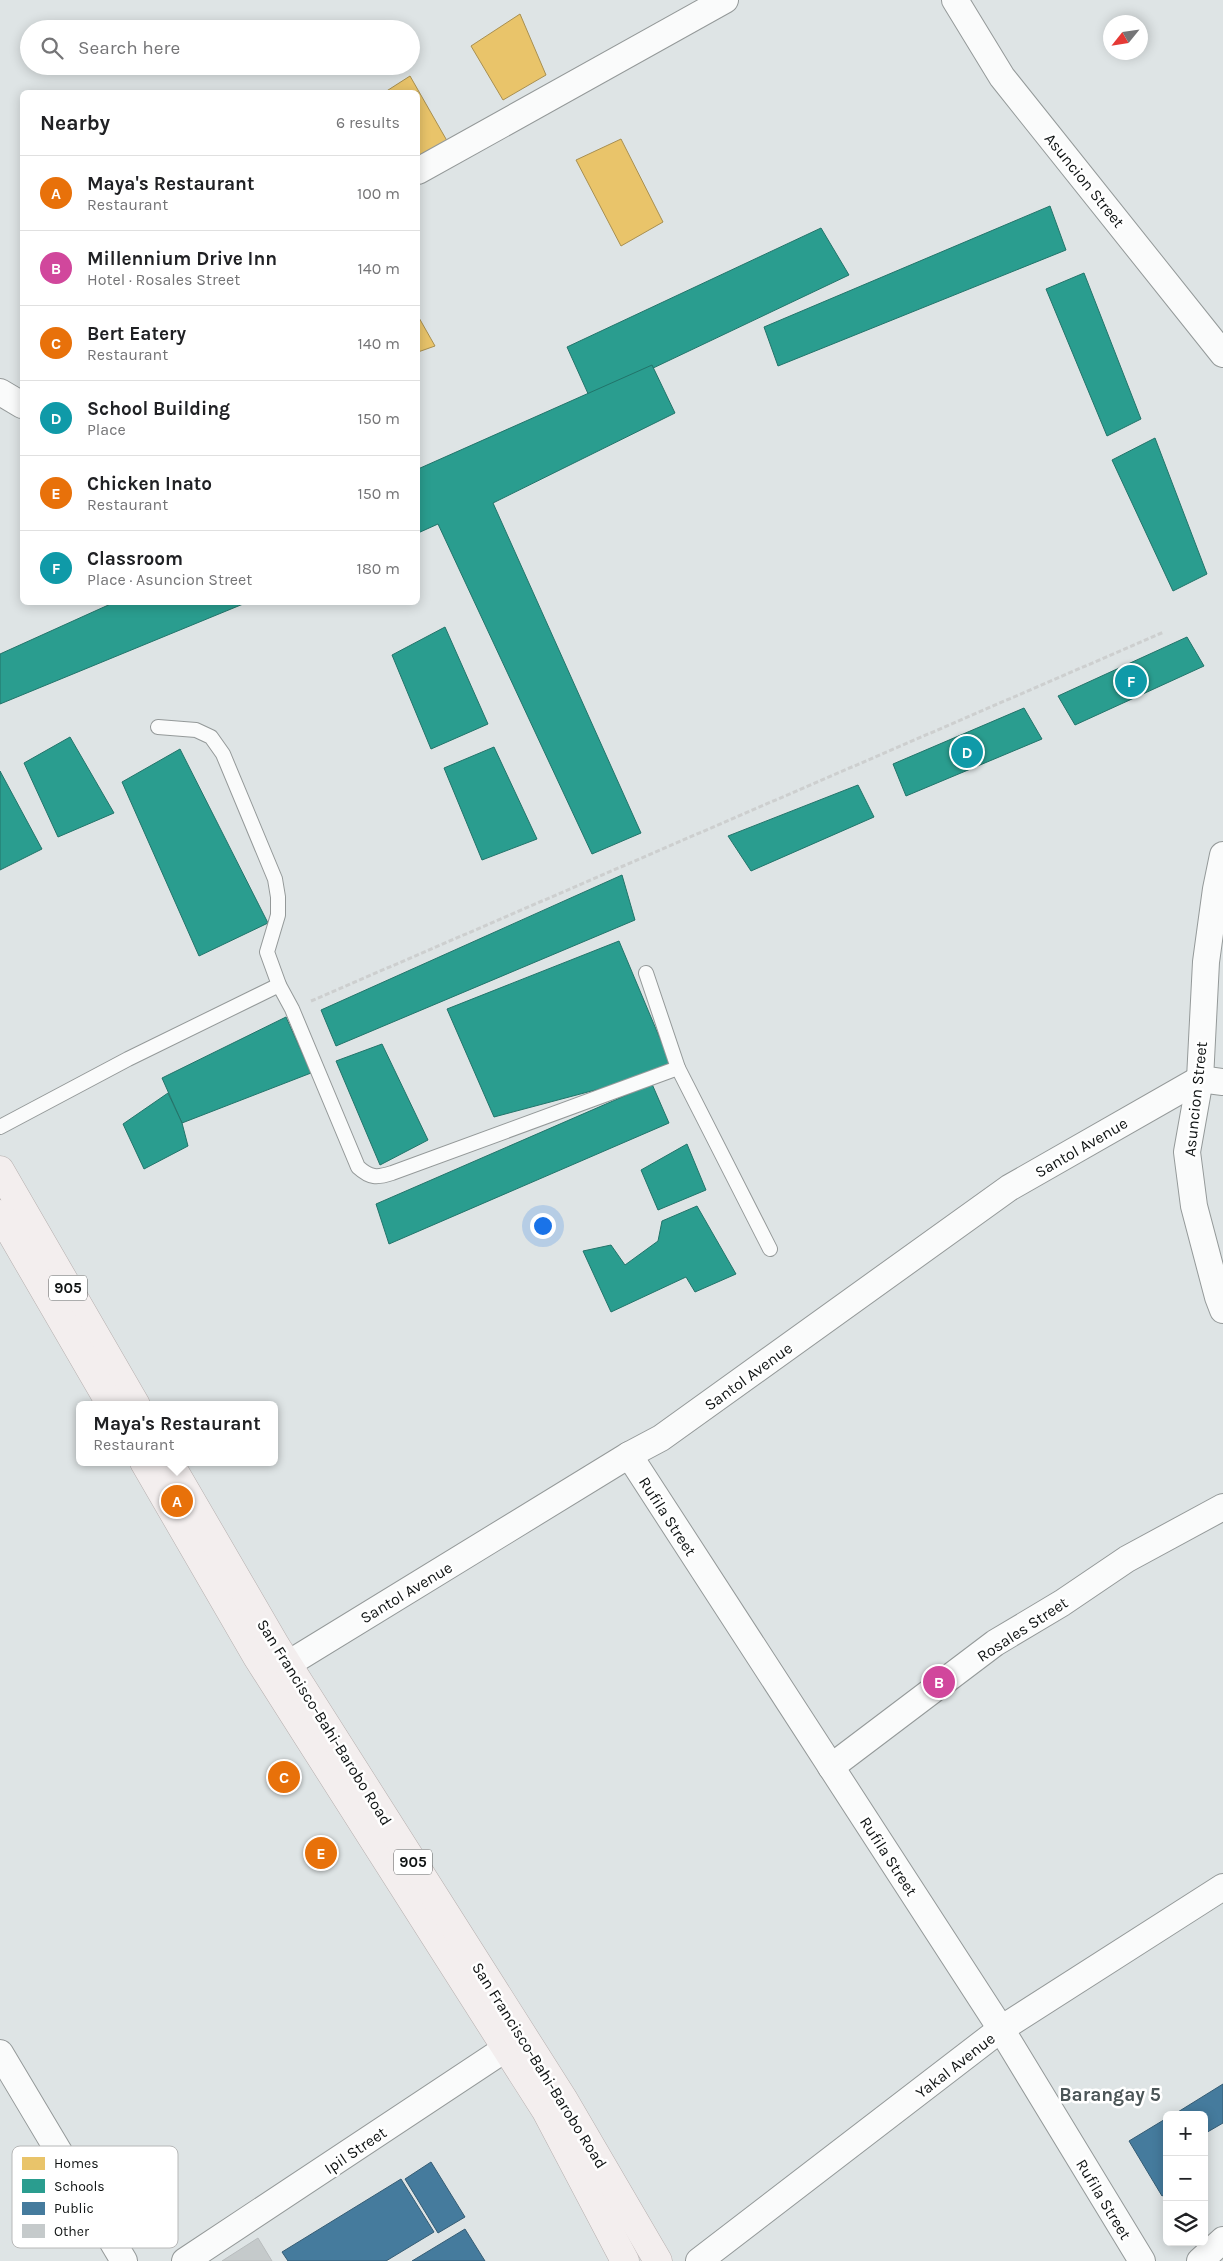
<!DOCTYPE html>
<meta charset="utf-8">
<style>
body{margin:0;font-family:Karla,sans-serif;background:#f2f2f2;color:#202124}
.controls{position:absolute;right:15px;bottom:15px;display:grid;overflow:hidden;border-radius:8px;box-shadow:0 2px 12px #0003}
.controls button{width:45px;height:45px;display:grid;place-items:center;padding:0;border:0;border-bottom:1px solid #e0e0e0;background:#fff;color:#202124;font:25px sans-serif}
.compass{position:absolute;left:1103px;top:15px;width:45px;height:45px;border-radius:50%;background:#fff;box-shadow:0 2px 12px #0003;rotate:240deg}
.you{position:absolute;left:542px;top:1225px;width:18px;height:18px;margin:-12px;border:4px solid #fff;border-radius:50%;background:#1a73e8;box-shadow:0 0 0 8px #1a73e833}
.badge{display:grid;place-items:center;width:32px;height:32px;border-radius:50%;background:#585d5d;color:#fff;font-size:16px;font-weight:700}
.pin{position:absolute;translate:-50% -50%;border:2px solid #fff;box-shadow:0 1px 5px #0006}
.popup{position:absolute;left:76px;top:1401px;width:202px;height:65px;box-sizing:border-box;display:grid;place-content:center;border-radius:8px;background:#fff;filter:drop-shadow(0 1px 4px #0005);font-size:16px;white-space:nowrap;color:#757577}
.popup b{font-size:19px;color:#202124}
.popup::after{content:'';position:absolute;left:50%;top:100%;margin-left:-10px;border:10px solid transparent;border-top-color:#fff}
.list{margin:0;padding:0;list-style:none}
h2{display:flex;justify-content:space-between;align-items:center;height:65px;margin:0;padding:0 20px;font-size:21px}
h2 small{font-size:16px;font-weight:400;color:#757577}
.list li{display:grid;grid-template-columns:32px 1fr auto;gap:15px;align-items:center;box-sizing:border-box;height:75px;padding:0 20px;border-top:1px solid #e0e0e0}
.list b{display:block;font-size:19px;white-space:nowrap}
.list p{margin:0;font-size:16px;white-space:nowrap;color:#757577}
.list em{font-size:16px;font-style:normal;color:#757577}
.icon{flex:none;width:28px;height:28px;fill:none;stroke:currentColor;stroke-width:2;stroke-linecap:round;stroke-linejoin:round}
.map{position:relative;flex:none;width:1223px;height:2261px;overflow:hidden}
.search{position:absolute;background:#fff;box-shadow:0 2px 12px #0003;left:20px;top:20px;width:400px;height:55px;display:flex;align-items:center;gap:12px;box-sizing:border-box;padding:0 18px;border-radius:28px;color:#757577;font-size:19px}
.panel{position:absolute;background:#fff;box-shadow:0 2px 12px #0003;left:20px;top:90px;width:400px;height:515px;border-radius:8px}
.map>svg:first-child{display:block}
</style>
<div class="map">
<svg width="1223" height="2261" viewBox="0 0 1223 2261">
<rect width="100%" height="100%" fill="#dee4e5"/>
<g fill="#e9c46a" stroke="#a88f50">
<path d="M520,14L546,75L503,100L471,46Z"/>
<path d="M410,76L450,146L423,162L418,150V92H385Z"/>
<path d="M621,139L663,222L621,246L576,160Z"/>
<path d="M418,316L435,346L418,352Z"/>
</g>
<g fill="#2a9d8f" stroke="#22746a">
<path d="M1050,206L1066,250L778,366L764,327Z"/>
<path d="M821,228L849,275L590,398L567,347Z"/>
<path d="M1084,273L1141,419L1107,436L1046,289Z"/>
<path d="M652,365L675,413L493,503L641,833L592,854L438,524L418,533V469Z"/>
<path d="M1155,438L1207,574L1173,591L1112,460Z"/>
<path d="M115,602H248L0,704V654Z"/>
<path d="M445,627L488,724L431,749L392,655Z"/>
<path d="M1187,637L1204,666L1075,725L1058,696Z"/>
<path d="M1024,708L1042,739L906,796L893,764Z"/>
<path d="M70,737L114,813L58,837L24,763Z"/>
<path d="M494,747L537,839L482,860L444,768Z"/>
<path d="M180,749L268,923L199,956L122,782Z"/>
<path d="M0,771L42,849L0,870Z"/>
<path d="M858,785L874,817L751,871L728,836Z"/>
<path d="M622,875L635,920L336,1046L321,1010Z"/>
<path d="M619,941L661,1041L678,1068L494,1117L447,1009Z"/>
<path d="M286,1017L311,1073L182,1123L162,1078Z"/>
<path d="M382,1044L428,1140L380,1165L336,1061Z"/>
<path d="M652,1084L669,1123L389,1244L376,1204Z"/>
<path d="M168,1093L182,1123L188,1146L144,1169L123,1124Z"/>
<path d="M687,1144L706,1190L658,1210L641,1170Z"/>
<path d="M697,1206L736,1274L695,1292L686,1277L611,1312L583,1251L611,1245L625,1265L658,1241L662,1221Z"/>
</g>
<g fill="#457b9d" stroke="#355c74">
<path d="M1223,2084V2123L1204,2134V2115H1173Z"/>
<path d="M1167,2118V2193L1162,2196L1129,2141Z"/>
<path d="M431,2162L465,2217L438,2233L405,2179Z"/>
<path d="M401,2179L434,2232L386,2261H288L282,2252Z"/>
<path d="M465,2229L485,2261H412Z"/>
</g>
<path fill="#c5cacb" stroke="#b8bcbd" d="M258,2238L272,2261H222Z"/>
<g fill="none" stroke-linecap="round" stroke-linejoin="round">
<defs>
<g id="lane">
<path d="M158,727L196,730L211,737L223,754L275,879L278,897V915L267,952L279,985L292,1009L358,1167C370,1178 377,1178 392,1173L678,1068"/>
<path d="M646,973L678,1068L770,1249"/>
<path d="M0,1127L128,1059L279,985"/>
</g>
<g id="street">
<path d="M955,0L1002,77L1223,354"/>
<path d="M418,171L725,0"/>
<path d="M0,392L22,405"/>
<path d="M1223,855L1216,889L1206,962L1200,1079L1187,1152L1194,1206L1218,1297L1223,1310"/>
<path d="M629,1455L1001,2029L1142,2261"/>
<path d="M270,1675L629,1455L661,1438L1009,1188L1200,1079L1223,1082"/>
<path d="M831,1767L995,1643L1062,1603L1127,1559L1223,1507"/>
<path d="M0,2053L124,2261"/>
<path d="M185,2261L523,2037"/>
<path d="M699,2261L1001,2029L1223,1887"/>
<path d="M1200,2261L1223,2240"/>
</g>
<g id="primary">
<path d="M0,1170L136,1405"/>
<path d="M0,1214L111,1405"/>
<path d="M144,1462L257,1657L546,2111L625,2261"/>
<path d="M169,1462L276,1646L564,2100L658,2261"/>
</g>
</defs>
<use href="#lane" stroke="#949999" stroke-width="16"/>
<use href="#street" stroke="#949999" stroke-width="28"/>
<use href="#primary" stroke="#b6afae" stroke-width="29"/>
<path stroke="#cdcfcf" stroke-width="3" stroke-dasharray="5 2.5" stroke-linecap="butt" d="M311,1001L1164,632"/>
<use href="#lane" stroke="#fafbfb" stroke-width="14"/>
<use href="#street" stroke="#fafbfb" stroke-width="26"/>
<use href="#primary" stroke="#f3eeee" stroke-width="28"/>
</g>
<g text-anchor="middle" stroke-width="5" stroke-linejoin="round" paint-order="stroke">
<g fill="#fff" stroke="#585a5a" stroke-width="1">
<rect x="49" y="1275.5" width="38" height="25" rx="4"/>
<rect x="394" y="1849.5" width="38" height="25" rx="4"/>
</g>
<g font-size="15" font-weight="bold" fill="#101414">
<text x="68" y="1293">905</text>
<text x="413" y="1867">905</text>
</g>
<g font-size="16" fill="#101414" stroke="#fff">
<text transform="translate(1085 180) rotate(51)" y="6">Asuncion Street</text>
<text transform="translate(1195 1099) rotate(-84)" y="6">Asuncion Street</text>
<text transform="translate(1081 1147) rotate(-30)" y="6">Santol Avenue</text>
<text transform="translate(748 1376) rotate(-36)" y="6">Santol Avenue</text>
<text transform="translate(668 1516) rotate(57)" y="6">Rufila Street</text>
<text transform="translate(406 1592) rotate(-31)" y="6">Santol Avenue</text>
<text transform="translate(1022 1629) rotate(-33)" y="6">Rosales Street</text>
<text transform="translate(325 1722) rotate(58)" y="6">San Francisco-Bahi-Barobo Road</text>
<text transform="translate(889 1856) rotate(57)" y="6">Rufila Street</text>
<text transform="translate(540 2065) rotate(58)" y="6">San Francisco-Bahi-Barobo Road</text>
<text transform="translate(955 2065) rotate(-38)" y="6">Yakal Avenue</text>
<text transform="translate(355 2150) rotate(-34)" y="6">Ipil Street</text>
<text transform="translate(1104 2199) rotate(59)" y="6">Rufila Street</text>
</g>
<g font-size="19" font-weight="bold" fill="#4b5557" stroke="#fff">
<text x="1110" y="2101">Barangay 5</text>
</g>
</g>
<rect x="12" y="2146" width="166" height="102" rx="8" fill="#fff" stroke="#b7b8b8" stroke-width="1"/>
<rect x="22" y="2157" width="23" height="13" fill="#e9c46a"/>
<rect x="22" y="2179" width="23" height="14" fill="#2a9d8f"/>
<rect x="22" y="2202" width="23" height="13" fill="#457b9d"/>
<rect x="22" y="2224" width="23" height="14" fill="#c5cacb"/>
<g font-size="14" fill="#101414">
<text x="54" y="2168">Homes</text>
<text x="54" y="2191">Schools</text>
<text x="54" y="2213">Public</text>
<text x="54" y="2236">Other</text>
</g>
</svg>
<div class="controls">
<button>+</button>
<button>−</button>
<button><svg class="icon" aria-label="layers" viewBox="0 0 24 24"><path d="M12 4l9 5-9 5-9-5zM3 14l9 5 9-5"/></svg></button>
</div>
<svg class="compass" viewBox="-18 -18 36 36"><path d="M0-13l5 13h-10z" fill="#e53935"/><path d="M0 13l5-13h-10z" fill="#757577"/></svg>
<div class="you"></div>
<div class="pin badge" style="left:177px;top:1501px;background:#e8710a">A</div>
<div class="popup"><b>Maya's Restaurant</b>Restaurant</div>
<div class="pin badge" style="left:939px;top:1682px;background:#d1479c">B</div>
<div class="pin badge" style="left:284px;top:1777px;background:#e8710a">C</div>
<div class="pin badge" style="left:967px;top:752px;background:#0f9aa8">D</div>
<div class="pin badge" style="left:321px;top:1853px;background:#e8710a">E</div>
<div class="pin badge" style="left:1131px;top:681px;background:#0f9aa8">F</div>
<div class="search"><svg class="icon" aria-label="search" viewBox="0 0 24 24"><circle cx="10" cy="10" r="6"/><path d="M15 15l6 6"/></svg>Search here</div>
<section class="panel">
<h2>Nearby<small>6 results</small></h2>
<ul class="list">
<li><span class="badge" style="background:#e8710a">A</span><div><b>Maya's Restaurant</b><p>Restaurant</p></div><em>100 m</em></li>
<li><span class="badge" style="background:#d1479c">B</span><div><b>Millennium Drive Inn</b><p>Hotel · Rosales Street</p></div><em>140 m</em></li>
<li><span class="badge" style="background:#e8710a">C</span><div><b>Bert Eatery</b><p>Restaurant</p></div><em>140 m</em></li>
<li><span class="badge" style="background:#0f9aa8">D</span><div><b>School Building</b><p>Place</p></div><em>150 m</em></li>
<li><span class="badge" style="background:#e8710a">E</span><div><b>Chicken Inato</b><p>Restaurant</p></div><em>150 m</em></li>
<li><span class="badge" style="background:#0f9aa8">F</span><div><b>Classroom</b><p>Place · Asuncion Street</p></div><em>180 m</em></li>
</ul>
</section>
</div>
